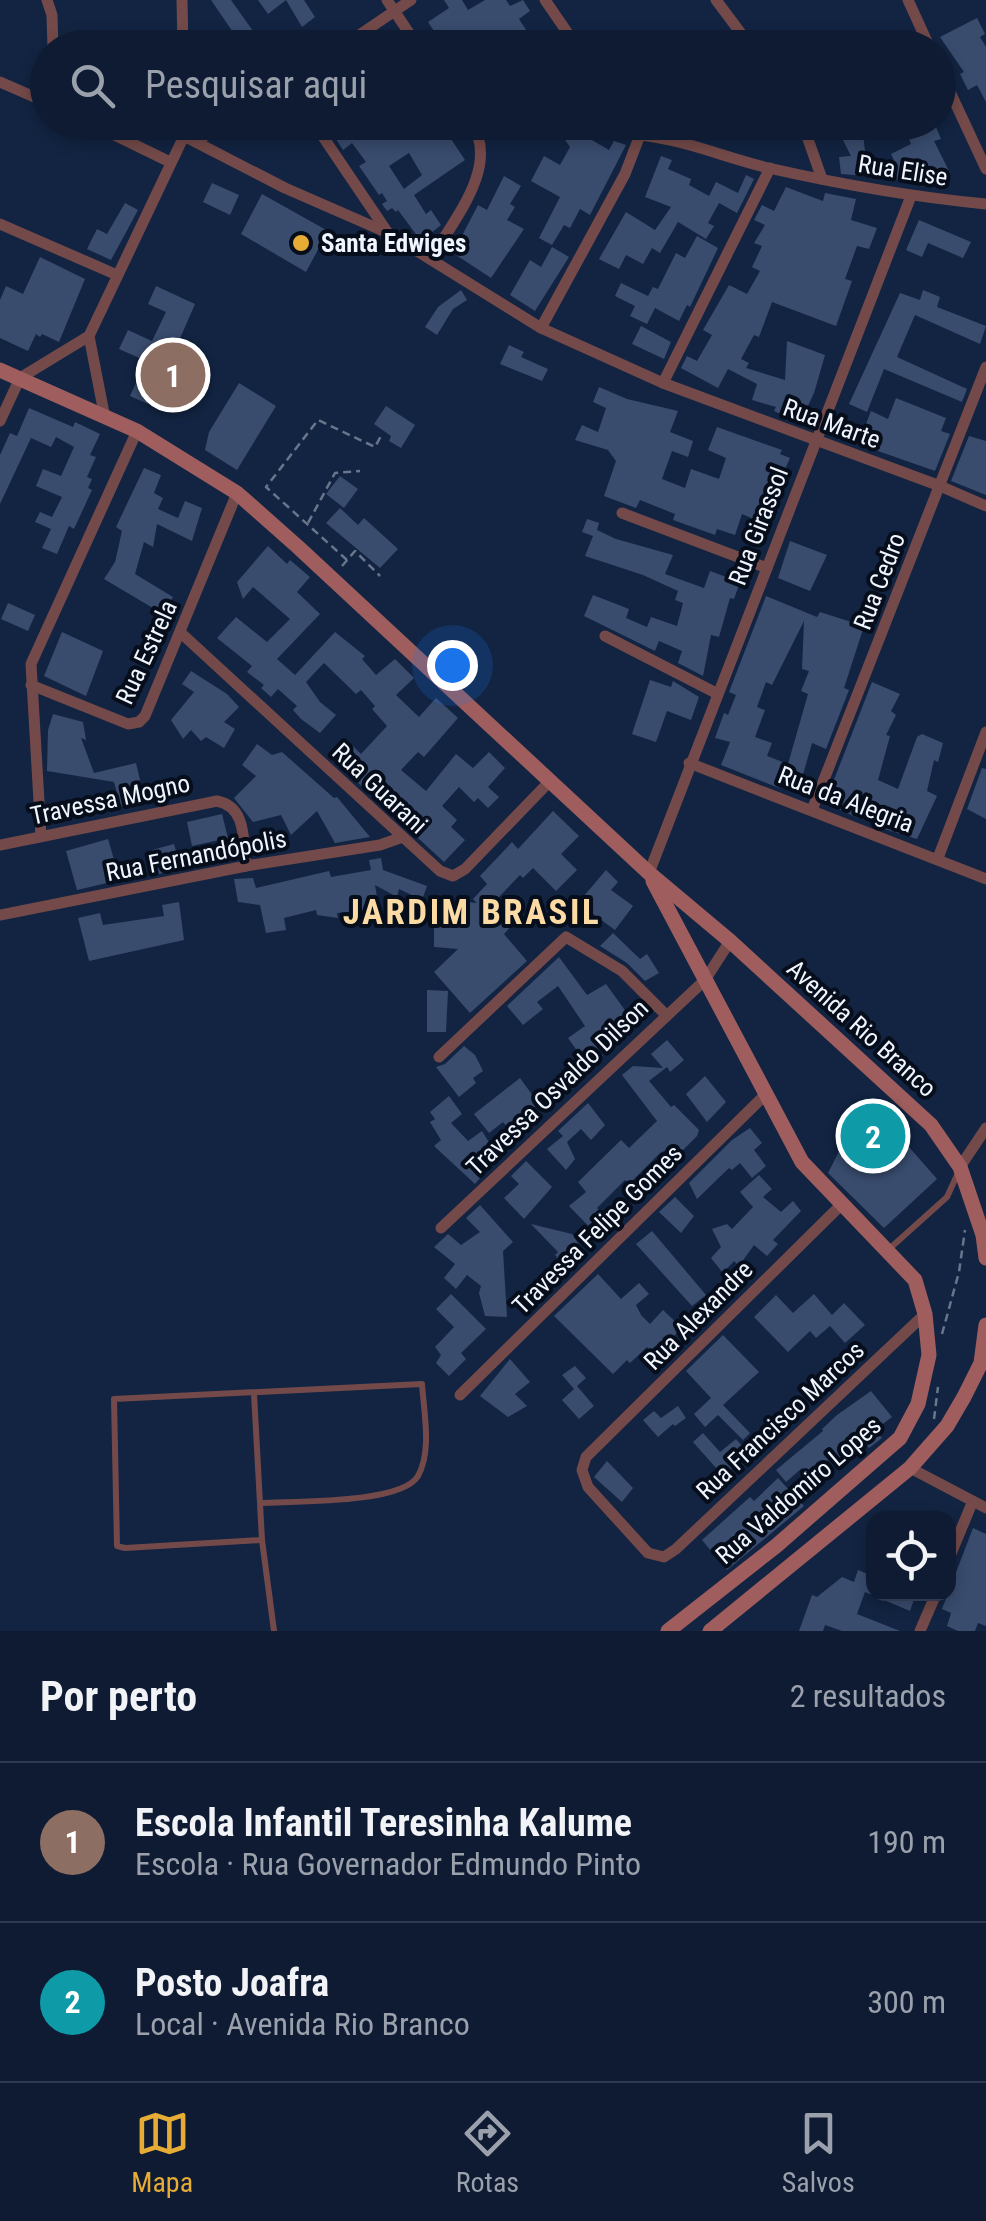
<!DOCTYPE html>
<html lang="pt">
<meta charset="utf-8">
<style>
body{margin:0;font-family:"Roboto Condensed",sans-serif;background:#17243a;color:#f1f3f6}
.controls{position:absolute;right:30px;bottom:30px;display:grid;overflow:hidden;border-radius:20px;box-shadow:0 5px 15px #0003}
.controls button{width:90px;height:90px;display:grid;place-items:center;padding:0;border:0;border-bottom:2px solid #2e394d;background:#0e1b32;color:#f1f3f6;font:50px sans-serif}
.you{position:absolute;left:452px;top:665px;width:35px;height:35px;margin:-25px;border:8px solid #fff;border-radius:50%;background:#1a73e8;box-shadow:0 0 0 15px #1a73e833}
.badge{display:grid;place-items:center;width:65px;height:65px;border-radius:50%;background:#e6ac36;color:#fff;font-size:32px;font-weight:700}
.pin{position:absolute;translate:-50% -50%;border:5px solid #fff;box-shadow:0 2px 10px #0006}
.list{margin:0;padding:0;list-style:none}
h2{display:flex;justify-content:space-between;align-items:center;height:130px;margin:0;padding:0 40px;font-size:42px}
h2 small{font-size:32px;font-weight:400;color:#9ba1ac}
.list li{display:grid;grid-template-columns:65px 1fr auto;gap:30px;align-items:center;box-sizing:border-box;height:160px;padding:0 40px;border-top:2px solid #2e394d}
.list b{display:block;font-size:38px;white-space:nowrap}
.list p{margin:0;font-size:32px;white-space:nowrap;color:#9ba1ac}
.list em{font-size:32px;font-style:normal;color:#9ba1ac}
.icon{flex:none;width:55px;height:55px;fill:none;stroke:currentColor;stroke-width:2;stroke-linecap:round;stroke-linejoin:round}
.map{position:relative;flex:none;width:986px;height:1631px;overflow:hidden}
.search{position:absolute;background:#0e1b32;box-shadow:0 5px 15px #0003;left:30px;right:30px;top:30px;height:110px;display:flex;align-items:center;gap:25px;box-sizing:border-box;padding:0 35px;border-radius:55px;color:#9ba1ac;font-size:38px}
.sheet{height:450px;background:#0e1b32}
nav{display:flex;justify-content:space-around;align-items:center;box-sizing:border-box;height:140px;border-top:2px solid #2e394d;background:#0e1b32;font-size:28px;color:#9ba1ac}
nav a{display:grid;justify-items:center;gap:5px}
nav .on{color:#e6ac36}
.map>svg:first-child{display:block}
</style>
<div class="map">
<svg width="986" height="1631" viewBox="0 0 986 1631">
<rect width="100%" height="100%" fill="#122442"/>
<g fill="#394c6e" fill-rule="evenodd">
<path d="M211,0H231L265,48H229L239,41Z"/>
<path d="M258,0H304L315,17L302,27L286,0L268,14Z"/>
<path d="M444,0H462L468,10L485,0H506L510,6L523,0L530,11L519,19L538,48H428L438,37L428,22L449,8Z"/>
<path d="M977,18L985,34L980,37L986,47V102L977,85L968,90L960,74L964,72L940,37Z"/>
<path d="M325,122H457L445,130L465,160L414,195L426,214L431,210L441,225L421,241L398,210L396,212L392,208L387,211L382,204L387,201L382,193L379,195L359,166L366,162L352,143L343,150ZM409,153L422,175L404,189L389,166Z"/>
<path d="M553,122H605L585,136L609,150L614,141L626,145L590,215L580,209L570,228L564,225L552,245L539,238L560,197L531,181L544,156L560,165L570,147Z"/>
<path d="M916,122H934L941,139L934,141L950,173L921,187L913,171L896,180L887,164L894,160L891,154L911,144L908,136L919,132Z"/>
<path d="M862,126L868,176L841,174L839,157L851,156L841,136Z"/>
<path d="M661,156L672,160L668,169L691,179L689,185L709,196L716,182L738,193L746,175L754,179L737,213L719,203L708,223L714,226L706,239L678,222L660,253L652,248L643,264L626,255L619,269L599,259L626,212L655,230L671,207L645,197Z"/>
<path d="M504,176L521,186L510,204L515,207L507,220L524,229L491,278L453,253L478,205L487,210Z"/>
<path d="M212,183L239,195L230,215L203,202Z"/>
<path d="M786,187L823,201L825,193L856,199L851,220L877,228L869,249L857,246L845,279L852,281L836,326L772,302L759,337L754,335L741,359L749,363L746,368L785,380L787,341L825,355L814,393L800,423L774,411L776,407L752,400L757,384L728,369L718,388L681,368L687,356L697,361L712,335L703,330L729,285L747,294L760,271L752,267L762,246L754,243L765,225L754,220L762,205L774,211Z"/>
<path d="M262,194L328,231L306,272L241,234Z"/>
<path d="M125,203L138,210L111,260L87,249L97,229L107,234Z"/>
<path d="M919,220L971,242L963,258L928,243L922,257L906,250Z"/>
<path d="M697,236L718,248L690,307L687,305L679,321L655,308L647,324L630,316L635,306L615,296L621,283L648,296L653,287L658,289L676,253L685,258Z"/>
<path d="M552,247L569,257L535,311L510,295L530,260L541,267Z"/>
<path d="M40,257L85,279L59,342L42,334L40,337L36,334L28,351L0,338V300L6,286L23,294Z"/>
<path d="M156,286L195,304L178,343L190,348L175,380L161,374L148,404L130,396L146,361L119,349L128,330L152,341L166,312L148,304Z"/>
<path d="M461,290L467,300L453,309L437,335L425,327L438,307Z"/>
<path d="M923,290L940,297L937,307L986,326L980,344L915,315L897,357L967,389L962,402L884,369L867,412L849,404L900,293L920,300Z"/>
<path d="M641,326L671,342L664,359L632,344Z"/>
<path d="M509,345L524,352L521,357L548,369L542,381L500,364Z"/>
<path d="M239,383L276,406L237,470L205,450L209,432Z"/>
<path d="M599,387L627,399L678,411L670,432L693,441L688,457L672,451L662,479L685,488L691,469L719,479L726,458L708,450L717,427L782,450L780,454L790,458L782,476L787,478L779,495L769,490L756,520L742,514L735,535L717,529L715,535L673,520L675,514L640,500L636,508L604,496L616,461L608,450L575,440L582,425L598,432L606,408L593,402Z"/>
<path d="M896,398L946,418L941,431L950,434L935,471L858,444L871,411L888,419Z"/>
<path d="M386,406L415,425L401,448L389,441L391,436L374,424Z"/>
<path d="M29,408L73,427L75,422L100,434L90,455L96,457L87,477L92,479L88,488L92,490L74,529L69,526L57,554L42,548L51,529L35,522L40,512L52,517L62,497L36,486L43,469L61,476L74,447L56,437L51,447L31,438L0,504V455L10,433L17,436Z"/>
<path d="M969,436L986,441V495L951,481Z"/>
<path d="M144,468L161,475L154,493L163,498L158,509L178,518L185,501L202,508L192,541L157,524L153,547L144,542L135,574L173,597L163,614L104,579L115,562L122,531L116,527Z"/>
<path d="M340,476L358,489L344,508L326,494Z"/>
<path d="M340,508L358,525L364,518L398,549L380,568L326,523Z"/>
<path d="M587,519L599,523L597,530L616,539L673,555L665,574L704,588L710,571L740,582L734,599L730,598L719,637L711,635L703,676L678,663L682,651L659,641L655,651L584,616L593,595L629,609L626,618L647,627L651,617L677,626L683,603L675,600L678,591L643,575L585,556L593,536L582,532Z"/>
<path d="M790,541L827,555L810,591L778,578Z"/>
<path d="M268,546L287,564L290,560L310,577L297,592L320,614L277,659L295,675L335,632L365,656L362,659L376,675L395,659L414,678L396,695L419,717L436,698L458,718L424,757L418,752L401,770L426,791L456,754L473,768L489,752L505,768L488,787L499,797L488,808L478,798L474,802L459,787L442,806L457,820L451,827L465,840L444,862L329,756L346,739L361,754L387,726L372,709L375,706L361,690L356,694L324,663L322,665L306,682L320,702L336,715L320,733L301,719L293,710L297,706L278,689L271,697L261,688L264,685L247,672L252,666L217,638L236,617L267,642L290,619L253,587L243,599L237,582Z"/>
<path d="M766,596L817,617L820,612L864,626L844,688L849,690L826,749L812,743L798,792L780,785L779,788L721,765L730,742L715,738L724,713L728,715L736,695L729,692ZM804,621L802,669L809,671L801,691L808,694L788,764L767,756L772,743L755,737L765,710L757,707L766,682L772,685Z"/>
<path d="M8,603L35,615L28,631L1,619Z"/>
<path d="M62,632L103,651L86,696L44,676Z"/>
<path d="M191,671L227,694L239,707L224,722L235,729L224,748L206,737L201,741L191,730L183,739L171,720L194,692L182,684Z"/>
<path d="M650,680L671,687L673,681L699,697L691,720L667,711L656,742L632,734Z"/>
<path d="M872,682L900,694L891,711L896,715L886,735L890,736L878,780L898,789L917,737L922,734L943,743L938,762L934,760L927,791L937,796L917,839L881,828L883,817L862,807L858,818L825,803Z"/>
<path d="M53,714L83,722L86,740L81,738L94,773L136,763L145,801L121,807L114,782L47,771L48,730Z"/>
<path d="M257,744L272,755L282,752L334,798L337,797L370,837L335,843L317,811L291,835L281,815L253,822L234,798L256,776L242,765Z"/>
<path d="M982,768L986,769V819L967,809Z"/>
<path d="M553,811L579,836L561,854L577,870L556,891L533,868L523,878L520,875L498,898L519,918L504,934L527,961L470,1013L434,972L458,949L434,947V899L477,903L473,899L487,884L480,876L512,842L518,849Z"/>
<path d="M222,814L228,838L192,846L187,822Z"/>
<path d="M108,839L120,880L77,890L66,851Z"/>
<path d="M174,844L181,869L159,874L152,850Z"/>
<path d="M381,858L383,870L427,886L422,900L399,889L397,897L375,885L379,909L337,913L338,918L317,915L316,910L284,918L286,930L266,933L260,905L238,902L234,879L253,878L256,888L329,871L331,877L371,870L369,860Z"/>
<path d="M606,870L618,882L611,890L633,906L615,930L578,903Z"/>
<path d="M179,902L184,940L89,961L78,918L100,913L103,925L164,916L162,905Z"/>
<path d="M613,933L640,959L647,954L659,973L645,981L627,963L600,946Z"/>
<path d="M559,957L587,995L606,984L635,1024L619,1036L614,1029L594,1043L603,1056L588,1066L568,1038L585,1026L558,986L537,1002L543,1009L523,1025L507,1006Z"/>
<path d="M427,990L448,991L446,1032H427Z"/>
<path d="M667,1040L684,1060L670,1072L667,1067L649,1081L671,1107L674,1105L699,1130L697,1136L676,1157L668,1149L660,1153L629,1184L625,1180L597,1208L611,1225L599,1237L569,1206L586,1192L578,1182L621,1140L629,1148L657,1121L622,1075L633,1066L663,1068L651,1054Z"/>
<path d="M464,1046L475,1055L483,1071L473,1078L476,1083L459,1097L436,1067L445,1064Z"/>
<path d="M705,1076L726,1102L707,1122L686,1094Z"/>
<path d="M520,1078L539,1104L507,1127L503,1122L489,1133L474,1114Z"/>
<path d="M449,1096L462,1114L451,1123L468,1141L482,1131L495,1152L474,1168L480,1178L475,1184L434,1146L441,1140L430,1122L435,1119L430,1112Z"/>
<path d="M866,1098L937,1179L884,1228L828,1173Z"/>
<path d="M588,1103L605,1125L591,1140L581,1129L567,1142L575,1159L566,1170L547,1149L563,1136L558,1131Z"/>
<path d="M750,1128L762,1143L754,1150L766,1166L752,1178L740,1163L732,1170L729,1168L697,1199L689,1183L732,1140Z"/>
<path d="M526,1161L552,1187L524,1219L504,1198L519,1184L511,1176Z"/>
<path d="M759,1175L772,1189L763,1197L781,1212L793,1201L801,1211L773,1240L778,1244L767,1256L754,1245L739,1266L734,1261L723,1273L711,1258L721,1247L712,1229L727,1224L732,1229L753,1207L740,1192Z"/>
<path d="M675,1197L694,1216L681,1233L659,1212Z"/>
<path d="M480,1205L513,1242L503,1251L507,1317L485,1316L479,1293L481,1286L467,1275L456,1289L444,1278L455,1264L434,1247L448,1234L461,1245L480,1232L466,1218Z"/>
<path d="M531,1224L572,1234L582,1249L564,1265L555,1255L558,1252Z"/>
<path d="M652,1231L706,1295L692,1306L636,1244Z"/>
<path d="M598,1274L621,1299L639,1283L649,1294L636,1305L641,1315L650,1324L663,1310L681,1327L658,1358L647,1347L630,1363L627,1360L613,1374L554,1316Z"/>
<path d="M451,1294L486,1329L461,1353L466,1359L449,1376L436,1363L441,1355L435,1347L454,1327L436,1309Z"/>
<path d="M814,1294L832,1315L844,1303L865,1325L845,1343L830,1326L816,1338L810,1331L788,1352L754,1317L776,1295L793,1313Z"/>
<path d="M723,1335L759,1372L723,1405L750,1433L743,1440L718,1415L705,1427L694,1414L711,1398L686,1371Z"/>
<path d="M510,1359L530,1382L515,1394L527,1406L508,1417L480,1396Z"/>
<path d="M575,1366L586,1378L577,1386L594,1406L579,1419L562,1400L574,1389L562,1375Z"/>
<path d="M871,1391L892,1417L875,1430L882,1438L869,1448L867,1445L838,1470L828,1460L809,1476L802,1468L786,1482L776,1470L823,1431L822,1429L837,1415Z"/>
<path d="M678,1406L686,1418L675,1426L673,1424L658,1437L643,1420L654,1411L661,1418Z"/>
<path d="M703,1433L720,1452L736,1439L748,1453L724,1477L693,1442Z"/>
<path d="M607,1461L633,1488L622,1502L594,1477Z"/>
<path d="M778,1478L804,1506L727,1570L702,1540L750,1497L754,1501Z"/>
<path d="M973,1528L986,1534V1626L978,1623L975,1631H958L947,1626L951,1613L942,1609Z"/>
<path d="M858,1570L874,1577V1594H916L910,1611L865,1592L857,1614L900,1631H842L825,1625L823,1631H799L812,1595L817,1597L842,1577L854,1582Z"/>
</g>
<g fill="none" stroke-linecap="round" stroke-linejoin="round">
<g stroke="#69758b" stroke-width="2.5" stroke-dasharray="8 5" stroke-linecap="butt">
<path d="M308,523L335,473L360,471"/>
<path d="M347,560L266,487L318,420L375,447L382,434"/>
<path d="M342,566L355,551L380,576"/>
<path d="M942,1334L959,1272L965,1230"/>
<path d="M934,1419L938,1387"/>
</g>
<g stroke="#734a49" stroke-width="6">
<path d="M888,1250L947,1197L958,1173"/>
<path d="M254,1394L262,1540L274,1631"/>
<path d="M261,1503C293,1501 402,1504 418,1476C432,1451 424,1413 422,1384L114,1399L117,1546L125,1548L262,1540"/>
</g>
<g stroke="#734a49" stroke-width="11">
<path d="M47,0L52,15L53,48"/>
<path d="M182,0L183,48"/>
<path d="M387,0L419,48"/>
<path d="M545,0L578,48"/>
<path d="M716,0L752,48"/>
<path d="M908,0L930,48"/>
<path d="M340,48L411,0"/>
<path d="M938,66L986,169"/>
<path d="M0,82L48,103"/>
<path d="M88,122L170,162"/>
<path d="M313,122L388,233"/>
<path d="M631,122L640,135"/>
<path d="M802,122L822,179"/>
<path d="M640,135C687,140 728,159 773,169C844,185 914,197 986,204"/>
<path d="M184,136L285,188L388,233L541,328L663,383L940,486L986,506"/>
<path d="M197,141L226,122"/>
<path d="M0,224L117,275"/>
<path d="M431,259C453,220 501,166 471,122"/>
<path d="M541,328L625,174L640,135"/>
<path d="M89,336L104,413"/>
<path d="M663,383L770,168"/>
<path d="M0,421L20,378L89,336L184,136V122"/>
<path d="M622,513L767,568"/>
<path d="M181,633L440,871L453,876L465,869L550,781"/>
<path d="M605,636L716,693"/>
<path d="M31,685L128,724L139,722L145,716L237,493"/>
<path d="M689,763L986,879"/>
<path d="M812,810L986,367"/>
<path d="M41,836L31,664L137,431"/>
<path d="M0,845L217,801C247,807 243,840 246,866"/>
<path d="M938,858L986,732"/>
<path d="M649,873L911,196"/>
<path d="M0,915L246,866L380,845L400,838"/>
<path d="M439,1057L566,937L622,971L665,1014"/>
<path d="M960,1167L986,1128"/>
<path d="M842,1204L586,1457L582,1470L588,1487L648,1553L664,1557L676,1549L925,1314"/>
<path d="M441,1228L705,980L730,941"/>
<path d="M460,1395L765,1095"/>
<path d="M910,1468L986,1508"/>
<path d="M948,1561L972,1503"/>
<path d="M920,1631L936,1594"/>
</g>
<g stroke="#9f5e5d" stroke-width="15">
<path d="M0,370L137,431L237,493L298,547L649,873L730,941L931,1125L960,1167L983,1235L986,1258"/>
<path d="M653,881L802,1162L915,1280L925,1314L929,1355L918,1404L900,1438L776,1546L668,1631"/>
<path d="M710,1631L910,1468L947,1426L964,1397L981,1363L986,1325"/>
</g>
</g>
<circle fill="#e6ac36" stroke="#060d1b" stroke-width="4" cx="301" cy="243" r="10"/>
<g text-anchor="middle" stroke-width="8" stroke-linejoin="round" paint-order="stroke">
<g font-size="25" fill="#f0f5fe" stroke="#060d1b">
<text transform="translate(903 170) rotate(9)" y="9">Rua Elise</text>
<text transform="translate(832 423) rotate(20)" y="9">Rua Marte</text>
<text transform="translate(758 526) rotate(-69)" y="9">Rua Girassol</text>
<text transform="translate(879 581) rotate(-69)" y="9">Rua Cedro</text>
<text transform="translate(146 652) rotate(-65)" y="9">Rua Estrela</text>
<text transform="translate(380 788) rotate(43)" y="9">Rua Guarani</text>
<text transform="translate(110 799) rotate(-12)" y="9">Travessa Mogno</text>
<text transform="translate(846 799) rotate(21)" y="9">Rua da Alegria</text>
<text transform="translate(196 855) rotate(-11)" y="9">Rua Fernandópolis</text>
<text transform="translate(862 1028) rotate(42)" y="9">Avenida Rio Branco</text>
<text transform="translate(557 1087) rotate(-44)" y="9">Travessa Osvaldo Dilson</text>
<text transform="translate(597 1229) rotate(-45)" y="9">Travessa Felipe Gomes</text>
<text transform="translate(698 1315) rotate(-45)" y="9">Rua Alexandre</text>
<text transform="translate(780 1420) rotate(-43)" y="9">Rua Francisco Marcos</text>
<text transform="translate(798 1490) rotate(-41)" y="9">Rua Valdomiro Lopes</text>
</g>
<g font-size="25" font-weight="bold" fill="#f0f5fe" stroke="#060d1b" text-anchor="start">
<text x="321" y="252">Santa Edwiges</text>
</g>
<g font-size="35" font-weight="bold" letter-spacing="2.5" fill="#fbdba3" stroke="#060d1b">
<text x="472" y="924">JARDIM BRASIL</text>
</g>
</g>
</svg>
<div class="controls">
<button><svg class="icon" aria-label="locate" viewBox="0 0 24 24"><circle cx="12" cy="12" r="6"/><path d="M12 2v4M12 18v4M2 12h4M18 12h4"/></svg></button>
</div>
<div class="you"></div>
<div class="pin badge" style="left:173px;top:375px;background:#8d6e63">1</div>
<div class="pin badge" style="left:873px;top:1136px;background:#0f9aa8">2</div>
<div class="search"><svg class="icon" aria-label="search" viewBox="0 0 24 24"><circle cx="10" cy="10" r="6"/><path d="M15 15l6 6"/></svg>Pesquisar aqui</div>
</div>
<section class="sheet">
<h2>Por perto<small>2 resultados</small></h2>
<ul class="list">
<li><span class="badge" style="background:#8d6e63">1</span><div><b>Escola Infantil Teresinha Kalume</b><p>Escola · Rua Governador Edmundo Pinto</p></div><em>190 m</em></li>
<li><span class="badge" style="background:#0f9aa8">2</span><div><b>Posto Joafra</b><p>Local · Avenida Rio Branco</p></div><em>300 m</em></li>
</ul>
</section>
<nav>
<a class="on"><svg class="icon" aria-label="map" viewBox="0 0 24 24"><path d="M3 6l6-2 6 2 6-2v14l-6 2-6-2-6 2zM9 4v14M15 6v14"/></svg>Mapa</a>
<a><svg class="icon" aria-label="directions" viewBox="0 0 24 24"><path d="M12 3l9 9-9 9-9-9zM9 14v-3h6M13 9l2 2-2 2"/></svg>Rotas</a>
<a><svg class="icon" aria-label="saved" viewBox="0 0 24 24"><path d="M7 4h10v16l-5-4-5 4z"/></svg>Salvos</a>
</nav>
